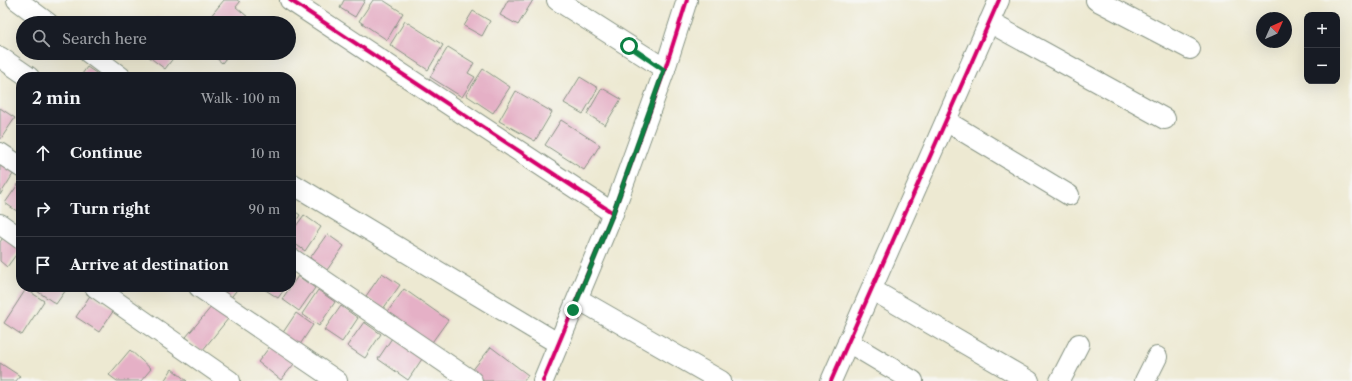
<!DOCTYPE html>
<meta charset="utf-8">
<style>
body{margin:0;font-family:"Libre Caslon Text",serif;background:#20242c;color:#f1f3f6}
.controls{position:absolute;right:12px;top:12px;display:grid;overflow:hidden;border-radius:8px;box-shadow:0 4px 16px #0002}
.controls button{width:36px;height:36px;display:grid;place-items:center;padding:0;border:0;border-bottom:1px solid #363941;background:#171b24;color:#f1f3f6;font:20px sans-serif}
.compass{position:absolute;left:1256px;top:12px;width:36px;height:36px;border-radius:50%;background:#171b24;box-shadow:0 4px 16px #0002;rotate:45deg}
.stop{position:absolute;width:12px;height:12px;margin:-9px;border:3px solid #0b8043;border-radius:50%;background:#fff}
.stop.end{background:#0b8043;border-color:#fff;box-shadow:0 1px 4px #0008}
.list{margin:0;padding:0;list-style:none}
h2{display:flex;justify-content:space-between;align-items:center;height:52px;margin:0;padding:0 16px;font-size:17px}
h2 small{font-size:13px;font-weight:400;color:#9ea1a6}
.list li{display:grid;grid-template-columns:26px 1fr auto;gap:12px;align-items:center;box-sizing:border-box;height:56px;padding:0 16px;border-top:1px solid #363941}
.list b{display:block;font-size:15px;white-space:nowrap}
.list em{font-size:13px;font-style:normal;color:#9ea1a6}
.icon{flex:none;width:22px;height:22px;fill:none;stroke:currentColor;stroke-width:2;stroke-linecap:round;stroke-linejoin:round}
.map{position:relative;flex:none;width:1352px;height:381px;overflow:hidden}
.search{position:absolute;background:#171b24;box-shadow:0 4px 16px #0002;left:16px;top:16px;width:280px;height:44px;display:flex;align-items:center;gap:10px;box-sizing:border-box;padding:0 14px;border-radius:22px;color:#9ea1a6;font-size:15px}
.panel{position:absolute;background:#171b24;box-shadow:0 4px 16px #0002;left:16px;top:72px;width:280px;height:220px;border-radius:16px}
.map>svg:first-child{display:block}
</style>
<div class="map">
<svg width="1352" height="381" viewBox="0 0 1352 381">
<rect width="100%" height="100%" fill="#f6f6f2"/>
<filter id="ink" filterUnits="userSpaceOnUse"><feTurbulence type="fractalNoise" baseFrequency=".025" numOctaves="2"/><feDisplacementMap in="SourceGraphic" scale="8" xChannelSelector="R" yChannelSelector="G"/><feConvolveMatrix kernelMatrix="1 2 1 2 8 2 1 2 1" color-interpolation-filters="sRGB"/></filter>
<filter id="wash" filterUnits="userSpaceOnUse"><feTurbulence type="fractalNoise" baseFrequency=".012" numOctaves="4" result="noise"/><feDisplacementMap in="SourceGraphic" scale="16" xChannelSelector="R" yChannelSelector="G"/><feGaussianBlur stdDeviation="0.9" result="paint"/><feColorMatrix in="noise" values="0 0 0 0 0 0 0 0 0 0 0 0 0 0 0 0 0 1.4 0 .05"/><feComposite in="paint" operator="in"/></filter>
<g filter="url(#wash)">
<rect width="100%" height="100%" fill="#ede9d2"/>
<g id="blocks">
<g fill="#e5b0c6">
<path d="M224,0H237L240,2L236,7L255,23H205Z"/>
<path d="M344,0H365L355,17L340,8Z"/>
<path d="M373,0H383L403,13L387,40L359,21Z"/>
<path d="M508,0H533L518,25L500,15Z"/>
<path d="M473,11L490,21L482,36L464,26Z"/>
<path d="M157,17L165,23H152Z"/>
<path d="M405,21L443,45L428,70L390,45Z"/>
<path d="M448,47L474,63L468,73L475,77L462,97L430,77Z"/>
<path d="M144,53H177L165,69Z"/>
<path d="M210,53H230L222,63Z"/>
<path d="M87,67L102,77H80Z"/>
<path d="M483,69L510,87L493,113L466,95Z"/>
<path d="M580,77L598,88L583,114L564,103Z"/>
<path d="M602,88L621,99L605,125L587,114Z"/>
<path d="M516,91L552,112L535,141L499,121Z"/>
<path d="M0,108L15,118L0,140Z"/>
<path d="M561,120L600,145L584,170L545,145Z"/>
<path d="M0,161L15,171L0,195Z"/>
<path d="M19,183L21,185V214L5,203Z"/>
<path d="M291,209L300,215L291,229Z"/>
<path d="M304,215L321,227L305,251L291,241V233Z"/>
<path d="M327,234L344,246L327,270L310,258Z"/>
<path d="M4,236L21,248L7,267L0,261V242Z"/>
<path d="M382,273L400,285L383,309L366,296Z"/>
<path d="M298,276L315,288L299,311L282,299Z"/>
<path d="M35,287H68L56,304L34,289Z"/>
<path d="M217,287H239L229,300L215,290Z"/>
<path d="M261,287H286L278,298Z"/>
<path d="M26,289L44,301L22,335L4,323Z"/>
<path d="M404,289L448,320L430,345L386,314Z"/>
<path d="M318,290L335,302L319,326L302,314Z"/>
<path d="M91,294L114,310L99,332L76,317Z"/>
<path d="M212,306L228,319L202,351L186,337Z"/>
<path d="M341,306L358,318L342,342L324,330Z"/>
<path d="M296,313L313,325L297,349L280,337Z"/>
<path d="M364,322L381,334L365,358L347,346Z"/>
<path d="M392,338L422,359L408,380L378,359Z"/>
<path d="M271,345L294,364L281,380L258,362Z"/>
<path d="M491,347L528,375L524,381H483L471,372Z"/>
<path d="M130,350L151,369L141,381H117L109,375Z"/>
<path d="M0,363L20,376L16,381H0Z"/>
<path d="M172,369L187,381H164Z"/>
</g>
</g>
</g>
<g filter="url(#ink)">
<use href="#blocks" fill-opacity="0" stroke="#869383" stroke-width="1"/>
<g fill="none" stroke-linecap="round" stroke-linejoin="round">
<defs>
<g id="minor">
<path d="M17,0L48,23"/>
<path d="M290,0L613,213"/>
<path d="M557,0L665,69"/>
<path d="M1096,0L1190,49"/>
<path d="M989,22L1165,119"/>
<path d="M89,53L121,77"/>
<path d="M0,57L29,77"/>
<path d="M946,121L1069,195"/>
<path d="M0,153L21,167"/>
<path d="M291,183L559,344"/>
<path d="M0,224L21,239"/>
<path d="M291,258L472,381"/>
<path d="M95,287L230,381"/>
<path d="M199,287L337,381"/>
<path d="M871,289L1029,381"/>
<path d="M578,299L721,381"/>
<path d="M848,342L913,381"/>
<path d="M543,381L613,213L665,69L687,0"/>
<path d="M831,381L999,0"/>
<path d="M1060,381L1079,344"/>
<path d="M1145,381L1157,357"/>
</g>
</defs>
<use href="#minor" stroke="#869383" stroke-width="22"/>
<use href="#minor" stroke="#fff" stroke-width="20"/>
<defs>
<g id="cycleway">
<path d="M290,0L613,213"/>
<path d="M543,381L613,213L665,69L687,0"/>
<path d="M831,381L999,0"/>
</g>
</defs>
<use href="#cycleway" stroke="#f6f6f2" stroke-width="6"/>
<use href="#cycleway" stroke="#d6006c" stroke-width="4"/>
</g>
</g>
<g fill="none" stroke-linecap="round" stroke-linejoin="round" filter="url(#ink)">
<path stroke="#0b8043" stroke-width="5" d="M573,310L613,213L664,70L629,46"/>
</g>
</svg>
<div class="controls">
<button>+</button>
<button>−</button>
</div>
<svg class="compass" viewBox="-18 -18 36 36"><path d="M0-13l5 13h-10z" fill="#e53935"/><path d="M0 13l5-13h-10z" fill="#9ea1a6"/></svg>
<div class="stop" style="left:629px;top:46px"></div>
<div class="stop end" style="left:573px;top:310px"></div>
<div class="search"><svg class="icon" aria-label="search" viewBox="0 0 24 24"><circle cx="10" cy="10" r="6"/><path d="M15 15l6 6"/></svg>Search here</div>
<section class="panel">
<h2>2 min<small>Walk · 100 m</small></h2>
<ul class="list">
<li><svg class="icon" aria-label="ahead" viewBox="0 0 24 24"><path d="M12 20V5M6 11l6-6 6 6"/></svg><div><b>Continue</b></div><em>10 m</em></li>
<li><svg class="icon" aria-label="right" viewBox="0 0 24 24"><path d="M7 20v-9h11M14 6l5 5-5 5"/></svg><div><b>Turn right</b></div><em>90 m</em></li>
<li><svg class="icon" aria-label="arrive" viewBox="0 0 24 24"><path d="M6 21V4h12l-3 4 3 4H6"/></svg><div><b>Arrive at destination</b></div></li>
</ul>
</section>
</div>
